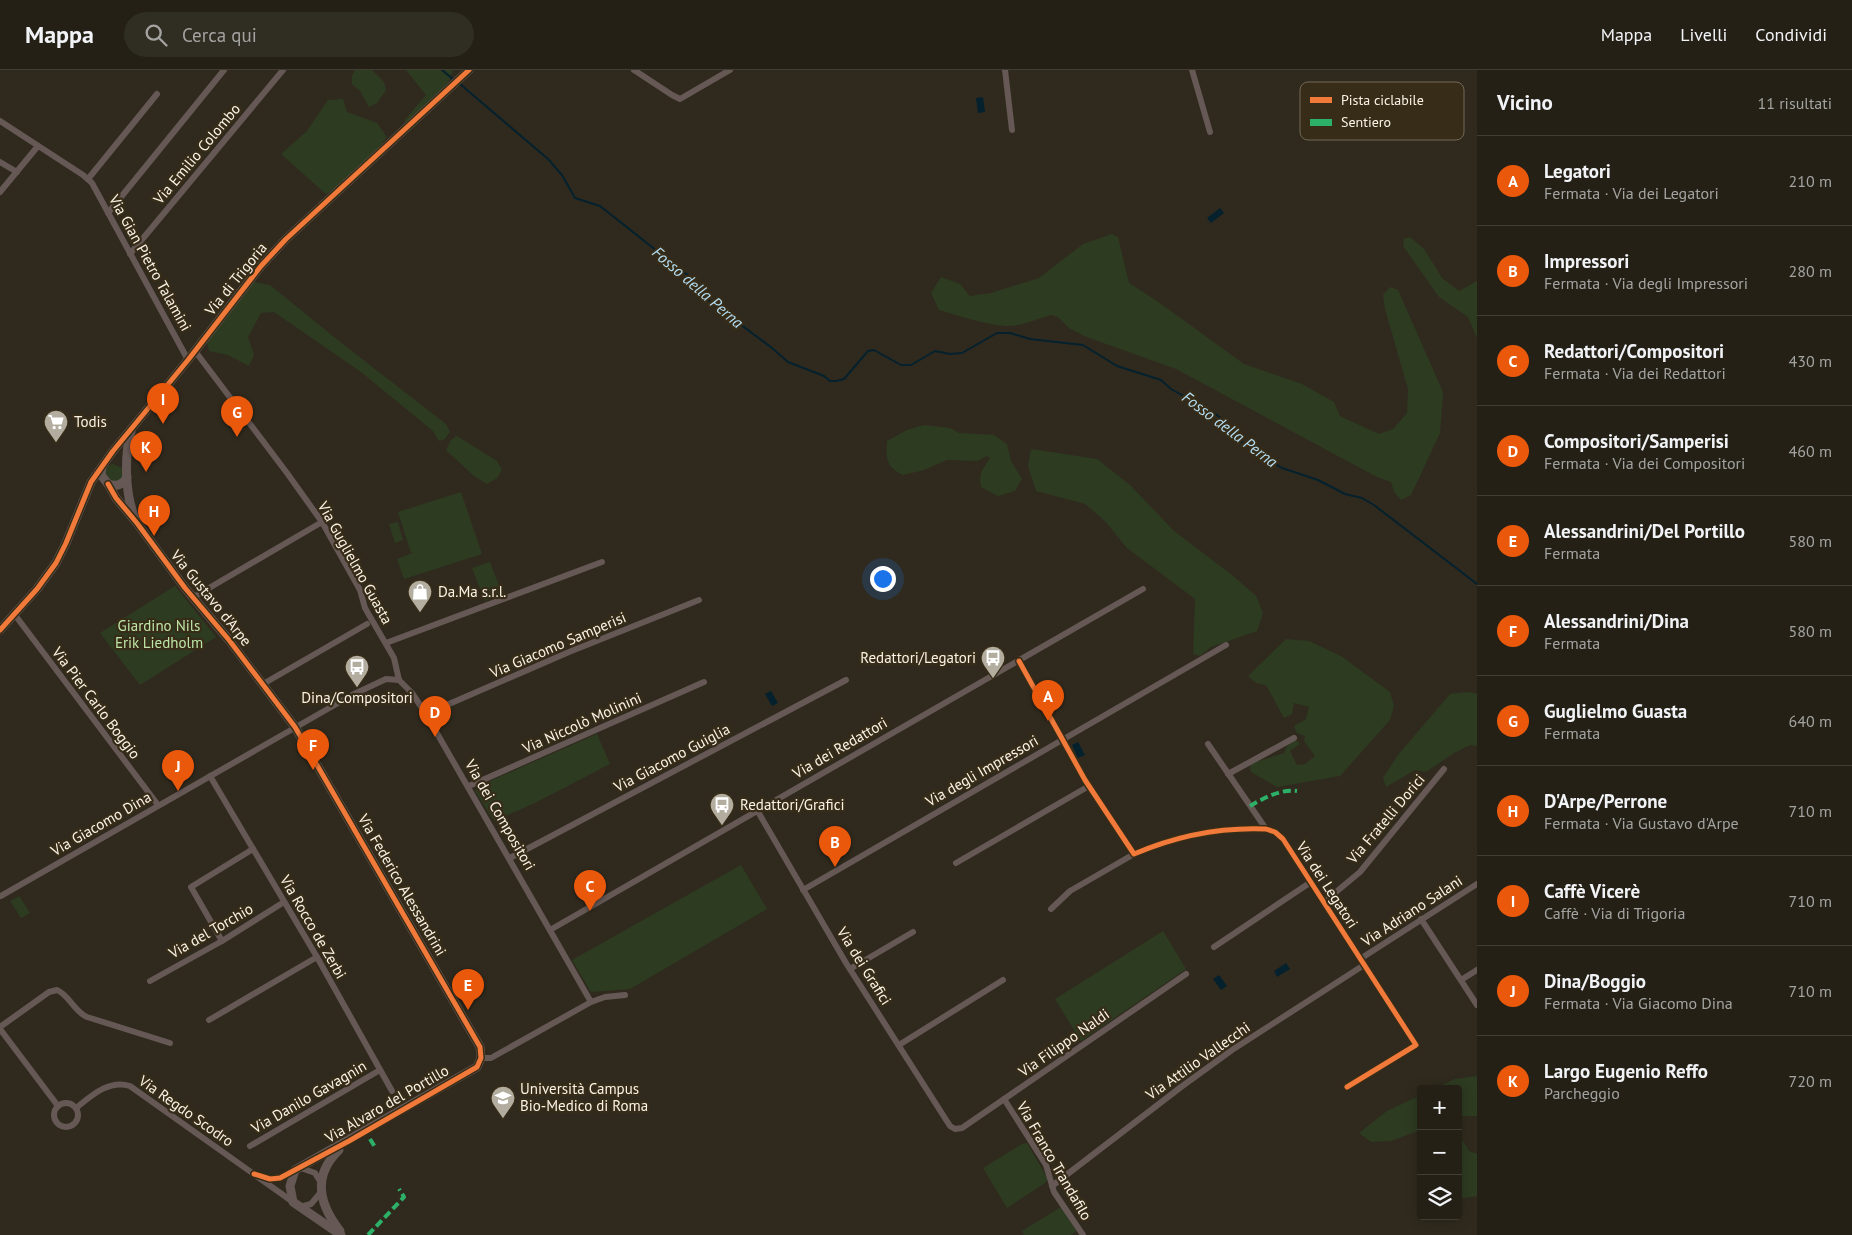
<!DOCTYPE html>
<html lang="it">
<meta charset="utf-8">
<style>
body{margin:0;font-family:"PT Sans",sans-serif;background:#302d23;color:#f1f3f6}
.controls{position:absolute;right:15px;bottom:15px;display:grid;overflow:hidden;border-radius:5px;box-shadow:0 2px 12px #0003}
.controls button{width:45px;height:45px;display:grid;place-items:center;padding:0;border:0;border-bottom:1px solid #413e35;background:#242016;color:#f1f3f6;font:25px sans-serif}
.you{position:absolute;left:882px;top:508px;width:18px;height:18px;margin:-12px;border:4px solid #fff;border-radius:50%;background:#1a73e8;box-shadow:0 0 0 8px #1a73e833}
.badge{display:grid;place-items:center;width:32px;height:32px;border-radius:50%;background:#ea580c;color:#fff;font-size:16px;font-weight:700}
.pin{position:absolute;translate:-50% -41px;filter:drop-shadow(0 1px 2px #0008)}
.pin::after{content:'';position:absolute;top:26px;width:18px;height:15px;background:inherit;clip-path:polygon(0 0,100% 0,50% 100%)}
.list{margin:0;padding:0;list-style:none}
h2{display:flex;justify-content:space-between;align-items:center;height:65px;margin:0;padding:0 20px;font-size:21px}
h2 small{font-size:16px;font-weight:400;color:#a3a3a1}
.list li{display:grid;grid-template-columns:32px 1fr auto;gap:15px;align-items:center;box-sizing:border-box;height:90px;padding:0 20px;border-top:1px solid #413e35}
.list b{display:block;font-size:19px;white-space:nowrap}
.list p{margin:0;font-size:16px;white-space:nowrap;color:#a3a3a1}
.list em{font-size:16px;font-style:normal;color:#a3a3a1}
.icon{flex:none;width:28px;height:28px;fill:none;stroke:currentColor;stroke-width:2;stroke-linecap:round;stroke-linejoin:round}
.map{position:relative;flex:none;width:1477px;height:1165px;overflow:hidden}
header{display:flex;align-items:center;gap:30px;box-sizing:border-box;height:70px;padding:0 25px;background:#242016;border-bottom:1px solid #413e35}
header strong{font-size:24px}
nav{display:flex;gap:28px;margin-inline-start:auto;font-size:18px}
.search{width:350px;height:45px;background:#302d23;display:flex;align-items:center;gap:12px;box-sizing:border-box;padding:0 18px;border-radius:28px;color:#a3a3a1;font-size:19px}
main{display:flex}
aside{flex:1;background:#242016}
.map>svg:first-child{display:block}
</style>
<header>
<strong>Mappa</strong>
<div class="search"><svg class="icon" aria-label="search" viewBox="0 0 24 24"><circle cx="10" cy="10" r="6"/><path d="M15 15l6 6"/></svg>Cerca qui</div>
<nav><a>Mappa</a><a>Livelli</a><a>Condividi</a></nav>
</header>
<main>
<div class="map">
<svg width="1477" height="1165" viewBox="0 0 1477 1165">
<rect width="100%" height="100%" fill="#302a1e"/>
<g fill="#2d3b21">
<path d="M355,0H372L384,12L386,20L377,33L369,37L360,21L352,14V6Z"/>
<path d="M406,0H453L448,13L406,53L404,51L426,25Z"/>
<path d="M343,29L347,42L377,53L387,67C374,84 346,114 326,124L281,84L307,61L328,30Z"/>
<path d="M1112,164L1118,167L1129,213L1157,231L1244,294L1302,314L1334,332L1340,346L1379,364L1393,359L1407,343L1408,319L1385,239L1383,225L1390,217L1398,220L1443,322L1440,363L1411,425L1401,430L1394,422L1391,412L1377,407L1176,299L1084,266L1069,258L1058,247L1051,245C1037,249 1020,257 1005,256C983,254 960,246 939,240L931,223L941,207L960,214L970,226L991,223L1039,208L1083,174Z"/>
<path d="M1410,167L1424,179L1442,208L1459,221L1477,211V268L1468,247L1439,227L1403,176L1404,169Z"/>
<path d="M253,212L270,215L344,275L446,354L450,362L445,369L439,371L433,361L361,302L274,242L261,243L248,267L254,285L249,296L228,285L209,281L207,272Z"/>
<path d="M924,355L950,358L959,363L994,365L1007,374L1011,391L1022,409L1015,421L998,426L981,417C978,402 983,400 990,388L987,386L977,391L947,390L924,400L903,405C886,396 886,389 887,371L907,360Z"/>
<path d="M457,366L497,391L502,400L497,408L487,414L474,406L446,380L451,370Z"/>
<path d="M1031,379L1097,389L1130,415L1174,461L1232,505L1256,526L1263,543L1257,561L1211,577L1200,586L1193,584L1195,529L1127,478L1105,451L1085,434L1036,421L1028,396Z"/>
<path d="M113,394L122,398L123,408L113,414L104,402L107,396Z"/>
<path d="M461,422L482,484L404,509L397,489L415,482L411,483L398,442Z"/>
<path d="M398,452L403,470L395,473L389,454Z"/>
<path d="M490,492L502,524L485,531L472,498Z"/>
<path d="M175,516L216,567L140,615L100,563Z"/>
<path d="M1286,569L1309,571L1341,586L1390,622L1394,636L1390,650L1340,706L1277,717L1251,702L1250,694L1284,683L1287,676L1296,670L1300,674L1290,681L1297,695L1305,694L1315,686L1304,671L1305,666L1297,663L1294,656L1306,649L1309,637L1294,633L1292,644L1284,648L1266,615L1256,613L1248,606Z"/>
<path d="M1468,622L1477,624V676L1470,675L1454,683L1426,702L1415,700L1386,717L1383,708L1398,685L1450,624Z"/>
<path d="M597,664L610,694L535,733L494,751L475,721L479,716Z"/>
<path d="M741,795L767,839L630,919L591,922L572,890Z"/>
<path d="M19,826L30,843L21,848L10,831Z"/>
<path d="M1163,861L1186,899L1081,971L1055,929Z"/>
<path d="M1477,1006V1046H1458V1019H1434L1455,1009Z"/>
<path d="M1421,1025V1060L1418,1061L1391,1071L1371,1072L1359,1063L1387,1041Z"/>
<path d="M1458,1070L1463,1071L1469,1081L1477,1084V1126L1463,1128L1458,1126Z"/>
<path d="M1027,1073L1048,1109L1045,1113L1007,1138L983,1098L1022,1074Z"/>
<path d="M1061,1137L1076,1161L1071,1165H1024L1022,1161Z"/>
</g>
<g fill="#04212d">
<path d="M983,27L985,42L978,43L976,28Z"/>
<path d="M1220,138L1224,143L1211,153L1207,148Z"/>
<path d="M771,621L778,633L772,636L765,624Z"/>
<path d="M1078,672L1085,685L1078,688L1072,675Z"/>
<path d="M1286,893L1290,899L1277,907L1274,901Z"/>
<path d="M1219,905L1227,916L1221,920L1213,909Z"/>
</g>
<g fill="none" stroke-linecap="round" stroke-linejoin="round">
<g stroke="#04212d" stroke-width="2">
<path d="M442,0L454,10"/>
<path d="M460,14L548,89L562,105L575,128L600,136L690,207L709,231L772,278L788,292L824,306L830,311H836L844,309L868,281L874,280L901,295H911L935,281L950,284L962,283L997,263H1010L1030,269L1083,275L1117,296L1161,310L1171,319L1214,343L1226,352L1237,369L1282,398L1318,410L1345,424L1362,428L1374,435L1477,514"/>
</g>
<g stroke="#655855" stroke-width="6">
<path d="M634,0L672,25L680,29L730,0"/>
<path d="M1005,0L1012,60"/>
<path d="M1192,0L1210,62"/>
<path d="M0,51L83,105L92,113L188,290"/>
<path d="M0,92L17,102"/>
<path d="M88,109L157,24"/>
<path d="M0,122L38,76"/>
<path d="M108,143L224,0"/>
<path d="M130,184L283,0"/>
<path d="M195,281L287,403L322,452L360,520L365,538L394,588L399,610L412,623L426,644L591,932"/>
<path d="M192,528L322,452"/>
<path d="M15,545L158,735"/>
<path d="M386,573L602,492"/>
<path d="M1019,591L1085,710L1134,784C1176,766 1220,757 1266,759L1275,762L1283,769L1416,975L1347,1017"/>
<path d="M263,614L367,554"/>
<path d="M426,644L569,582L699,530"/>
<path d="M1208,674L1266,759"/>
<path d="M1228,704L1294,668"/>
<path d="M210,706L317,887L392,1021"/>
<path d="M469,716L704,612"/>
<path d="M757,740L846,893L950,1056L955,1059L962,1058L1186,904"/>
<path d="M510,788L846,610"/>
<path d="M956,793L1089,716"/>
<path d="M803,820L1226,575"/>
<path d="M1,826L352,625L386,609L399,610"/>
<path d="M1324,832L1360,802L1444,699"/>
<path d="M1051,839L1070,821L1134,784"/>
<path d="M1421,849L1477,935"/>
<path d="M550,860L1143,519"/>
<path d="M222,871L191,817L253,779"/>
<path d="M1214,877L1311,812"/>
<path d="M1360,889L1477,814"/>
<path d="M850,899L913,862"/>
<path d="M1461,910L1477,900"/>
<path d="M150,911L222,871L284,832"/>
<path d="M209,950L317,887"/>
<path d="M0,957L49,922L57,920C69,925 74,941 87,947L170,973"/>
<path d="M0,959L58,1036"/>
<path d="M899,975L1003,910"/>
<path d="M481,988H491L591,932L605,927L625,925"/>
<path d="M1004,1029L1046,1095L1054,1122L1083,1165"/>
<circle cx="66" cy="1045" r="12"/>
<path d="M76,1038C91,1026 109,1009 130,1016L293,1132"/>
<path d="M250,1076L380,1000"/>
<path d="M301,1098L315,1103L321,1113"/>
<path d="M260,1106C274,1111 283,1107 295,1100"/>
<path d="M1052,1116L1181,1017L1232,980L1364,895"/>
<path d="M300,1137L311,1134L321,1122"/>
</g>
<g stroke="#655855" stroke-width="9">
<path d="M131,362C124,386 125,425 135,448"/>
<path d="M102,397L101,405L108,414C116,417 123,415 127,407"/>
<path d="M108,414L116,428L137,453L185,518L229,570L295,657L480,977L481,988L477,997L295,1100L290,1116L293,1132L341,1165"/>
<path d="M0,560L37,519L56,493L66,473L91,412L113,381L188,290L261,196L286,169L469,0"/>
<path d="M339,1080C312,1106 319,1134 340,1161"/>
</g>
<g stroke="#2db169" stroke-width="4" stroke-dasharray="8 4" stroke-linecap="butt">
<path d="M1250,736C1264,728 1280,719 1297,721"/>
<path d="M370,1069L375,1077"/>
<path d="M368,1165L404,1127L399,1119"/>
</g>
<defs>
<g id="cycleway">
<path d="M108,414L116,428L137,453L185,518L229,570L295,657L480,977L481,988L477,997L349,1071L280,1108L270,1109L254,1104"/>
<path d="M0,560L37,519L56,493L66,473L91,412L113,381L188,290L261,196L286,169L469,0"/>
<path d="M1019,591L1085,710L1134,784C1176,766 1220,757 1266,759L1275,762L1283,769L1416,975L1347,1017"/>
</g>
</defs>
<use href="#cycleway" stroke="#372c17" stroke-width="8"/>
<use href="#cycleway" stroke="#f17a3a" stroke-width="5"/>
</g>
<defs>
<symbol id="supermarket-pin" viewBox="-11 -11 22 30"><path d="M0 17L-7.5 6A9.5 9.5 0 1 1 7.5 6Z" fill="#b3ada0" stroke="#372c17"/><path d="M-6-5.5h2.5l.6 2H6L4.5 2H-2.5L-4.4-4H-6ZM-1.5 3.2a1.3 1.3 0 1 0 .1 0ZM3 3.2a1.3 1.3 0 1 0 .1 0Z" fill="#fff"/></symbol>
<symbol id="shop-pin" viewBox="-11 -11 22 30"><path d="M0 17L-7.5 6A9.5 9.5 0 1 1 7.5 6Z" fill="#b3ada0" stroke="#372c17"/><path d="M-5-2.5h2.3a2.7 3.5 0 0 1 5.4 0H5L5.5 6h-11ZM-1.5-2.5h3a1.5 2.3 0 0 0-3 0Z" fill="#fff"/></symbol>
<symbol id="bus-pin" viewBox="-11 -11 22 30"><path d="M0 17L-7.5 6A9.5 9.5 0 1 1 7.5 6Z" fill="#b3ada0" stroke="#372c17"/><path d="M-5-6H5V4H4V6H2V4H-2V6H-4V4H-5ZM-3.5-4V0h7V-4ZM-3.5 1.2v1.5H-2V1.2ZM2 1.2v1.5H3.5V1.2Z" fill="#fff"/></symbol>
<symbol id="university-pin" viewBox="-11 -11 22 30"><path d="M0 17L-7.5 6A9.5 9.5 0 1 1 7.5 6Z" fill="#b3ada0" stroke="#372c17"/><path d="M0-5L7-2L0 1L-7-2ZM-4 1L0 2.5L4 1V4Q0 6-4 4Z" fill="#fff"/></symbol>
</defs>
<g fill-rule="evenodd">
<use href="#supermarket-pin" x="42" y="338" width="28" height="38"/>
<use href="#shop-pin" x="406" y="508" width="28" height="38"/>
<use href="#bus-pin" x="979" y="574" width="28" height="38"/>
<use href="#bus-pin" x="343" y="583" width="28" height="38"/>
<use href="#bus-pin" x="708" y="721" width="28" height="38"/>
<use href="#university-pin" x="489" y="1014" width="28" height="38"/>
</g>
<g text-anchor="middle" stroke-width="4.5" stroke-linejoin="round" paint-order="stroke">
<g font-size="15" fill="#faf3e6" stroke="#372c17">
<text transform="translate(197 84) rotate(-50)" y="5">Via Emilio Colombo</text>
<text transform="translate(150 193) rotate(61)" y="5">Via Gian Pietro Talamini</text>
<text transform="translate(236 209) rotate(-51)" y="5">Via di Trigoria</text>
<text transform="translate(355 493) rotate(61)" y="5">Via Guglielmo Guasta</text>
<text transform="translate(211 528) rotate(51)" y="5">Via Gustavo d'Arpe</text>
<text transform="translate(558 575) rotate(-23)" y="5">Via Giacomo Samperisi</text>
<text transform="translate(96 633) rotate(53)" y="5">Via Pier Carlo Boggio</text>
<text transform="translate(582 653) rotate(-24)" y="5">Via Niccolò Molinini</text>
<text transform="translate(840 678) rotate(-30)" y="5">Via dei Redattori</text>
<text transform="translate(672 688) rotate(-28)" y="5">Via Giacomo Guiglia</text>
<text transform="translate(982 701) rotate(-30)" y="5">Via degli Impressori</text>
<text transform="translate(500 745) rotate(60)" y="5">Via dei Compositori</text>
<text transform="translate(1386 749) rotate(-50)" y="5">Via Fratelli Dorici</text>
<text transform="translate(101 754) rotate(-30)" y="5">Via Giacomo Dina</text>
<text transform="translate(402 815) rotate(60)" y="5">Via Federico Alessandrini</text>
<text transform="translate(1327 815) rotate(57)" y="5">Via dei Legatori</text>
<text transform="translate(1412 841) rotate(-33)" y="5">Via Adriano Salani</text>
<text transform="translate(313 857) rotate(60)" y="5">Via Rocco de Zerbi</text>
<text transform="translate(211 861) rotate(-30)" y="5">Via del Torchio</text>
<text transform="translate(864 896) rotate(58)" y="5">Via dei Grafici</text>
<text transform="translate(1064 973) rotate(-35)" y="5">Via Filippo Naldi</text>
<text transform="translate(1198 991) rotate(-35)" y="5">Via Attilio Vallecchi</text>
<text transform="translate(309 1027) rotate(-30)" y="5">Via Danilo Gavagnin</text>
<text transform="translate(387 1034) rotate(-30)" y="5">Via Alvaro del Portillo</text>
<text transform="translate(186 1041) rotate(35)" y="5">Via Regdo Scodro</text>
<text transform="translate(1054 1091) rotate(60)" y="5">Via Franco Trandafilo</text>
</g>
<g font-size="15" fill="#faf3e6" stroke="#372c17" text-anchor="start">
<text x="74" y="357">Todis</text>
<text x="438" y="527">Da.Ma s.r.l.</text>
<text x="976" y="593" text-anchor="end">Redattori/Legatori</text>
<text x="357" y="633" text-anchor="middle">Dina/Compositori</text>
<text x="740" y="740">Redattori/Grafici</text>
<text x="520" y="1024">Università Campus<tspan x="520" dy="17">Bio-Medico di Roma</tspan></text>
</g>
<g font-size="15" fill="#bee6a8" stroke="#372c17">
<text x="159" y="561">Giardino Nils<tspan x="159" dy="17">Erik Liedholm</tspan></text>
</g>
<g font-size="16" font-style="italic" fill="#b3def5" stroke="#372c17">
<text transform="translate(698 217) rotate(41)" y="6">Fosso della Perna</text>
<text transform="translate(1230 359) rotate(37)" y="6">Fosso della Perna</text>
</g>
</g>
<rect x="1300" y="12" width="164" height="58" rx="8" fill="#372c17" stroke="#726855" stroke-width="1"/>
<rect x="1310" y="27" width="22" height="6" fill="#f17a3a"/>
<rect x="1310" y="49" width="22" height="7" fill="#2db169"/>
<g font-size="14" fill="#faf3e6">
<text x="1341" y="35">Pista ciclabile</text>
<text x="1341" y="57">Sentiero</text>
</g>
</svg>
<div class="controls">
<button>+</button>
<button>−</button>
<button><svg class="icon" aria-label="layers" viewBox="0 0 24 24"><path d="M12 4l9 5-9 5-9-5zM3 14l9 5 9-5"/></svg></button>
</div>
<div class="you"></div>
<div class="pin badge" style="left:1048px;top:651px">A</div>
<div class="pin badge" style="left:835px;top:797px">B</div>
<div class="pin badge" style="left:590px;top:841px">C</div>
<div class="pin badge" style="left:435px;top:667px">D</div>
<div class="pin badge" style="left:468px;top:940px">E</div>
<div class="pin badge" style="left:313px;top:700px">F</div>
<div class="pin badge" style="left:237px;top:367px">G</div>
<div class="pin badge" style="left:154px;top:466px">H</div>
<div class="pin badge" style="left:163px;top:354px">I</div>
<div class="pin badge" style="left:178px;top:721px">J</div>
<div class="pin badge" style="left:146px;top:402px">K</div>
</div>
<aside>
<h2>Vicino<small>11 risultati</small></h2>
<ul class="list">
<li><span class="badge">A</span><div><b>Legatori</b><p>Fermata · Via dei Legatori</p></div><em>210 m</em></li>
<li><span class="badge">B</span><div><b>Impressori</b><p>Fermata · Via degli Impressori</p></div><em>280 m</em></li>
<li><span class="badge">C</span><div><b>Redattori/Compositori</b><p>Fermata · Via dei Redattori</p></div><em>430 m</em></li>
<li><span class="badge">D</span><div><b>Compositori/Samperisi</b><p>Fermata · Via dei Compositori</p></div><em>460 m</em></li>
<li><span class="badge">E</span><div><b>Alessandrini/Del Portillo</b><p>Fermata</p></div><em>580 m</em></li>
<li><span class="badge">F</span><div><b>Alessandrini/Dina</b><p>Fermata</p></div><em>580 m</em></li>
<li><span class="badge">G</span><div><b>Guglielmo Guasta</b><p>Fermata</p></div><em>640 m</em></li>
<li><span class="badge">H</span><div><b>D'Arpe/Perrone</b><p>Fermata · Via Gustavo d'Arpe</p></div><em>710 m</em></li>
<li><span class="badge">I</span><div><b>Caffè Vicerè</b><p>Caffè · Via di Trigoria</p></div><em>710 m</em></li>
<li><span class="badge">J</span><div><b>Dina/Boggio</b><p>Fermata · Via Giacomo Dina</p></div><em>710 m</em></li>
<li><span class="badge">K</span><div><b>Largo Eugenio Reffo</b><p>Parcheggio</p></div><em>720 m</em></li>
</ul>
</aside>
</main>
